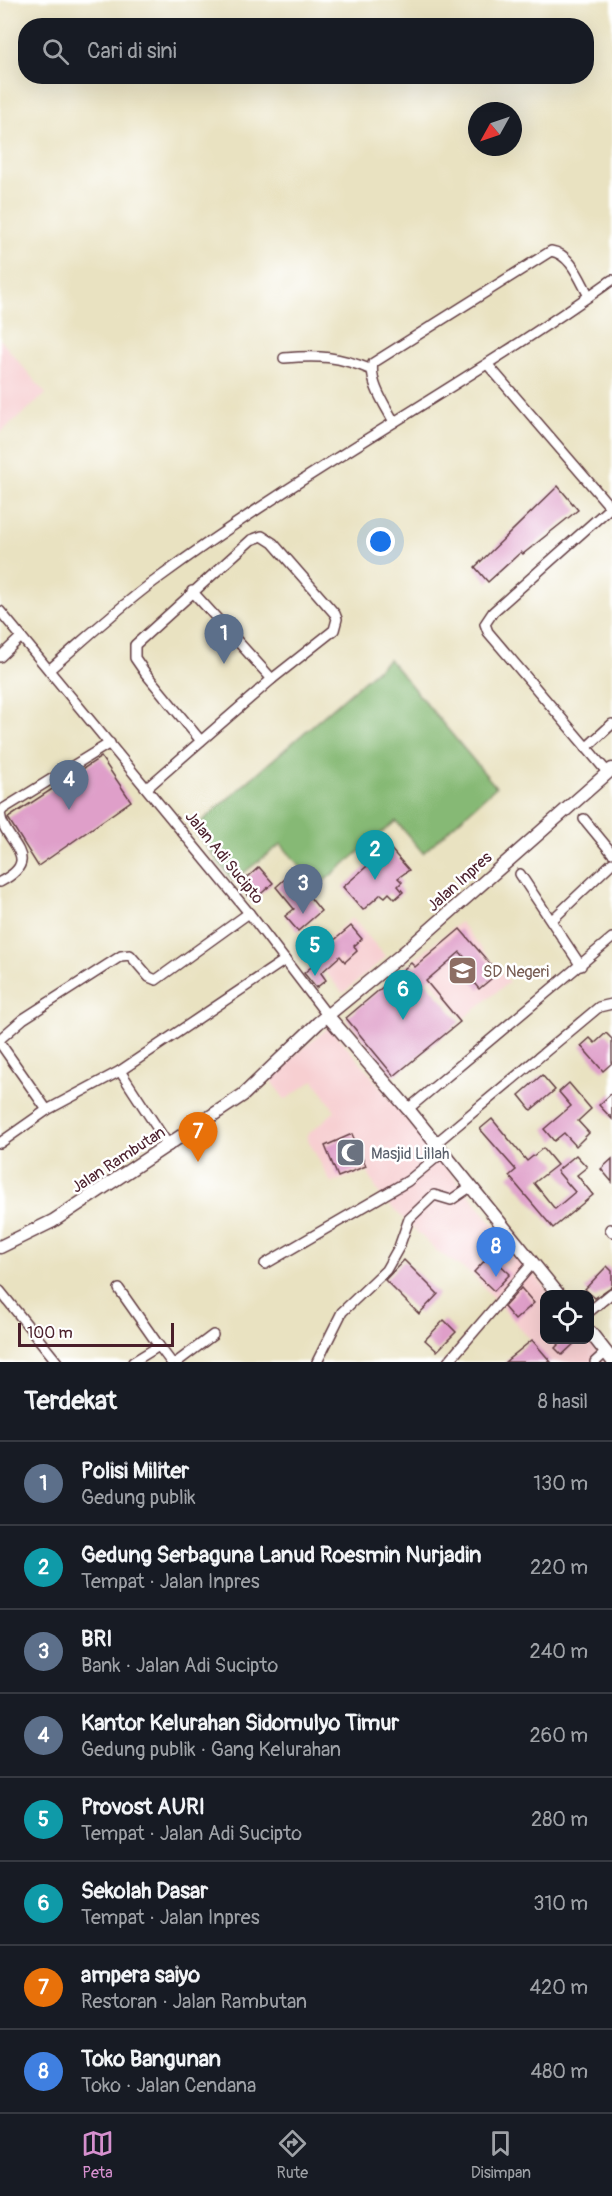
<!DOCTYPE html>
<html lang="id">
<meta charset="utf-8">
<style>
body{margin:0;font-family:Pangolin,sans-serif;background:#20242c;color:#f1f3f6}
.controls{position:absolute;right:18px;bottom:18px;display:grid;overflow:hidden;border-radius:12px;box-shadow:0 6px 24px #0002}
.controls button{width:54px;height:54px;display:grid;place-items:center;padding:0;border:0;border-bottom:2px solid #363941;background:#171b24;color:#f1f3f6;font:30px sans-serif}
.compass{position:absolute;left:468px;top:102px;width:54px;height:54px;border-radius:50%;background:#171b24;box-shadow:0 6px 24px #0002;rotate:230deg}
.scale{position:absolute;left:18px;bottom:15px;width:156px;box-sizing:border-box;padding-left:6px;border:3px solid #4a1f2b;border-top:0;font-size:16px;line-height:21px;white-space:nowrap;color:#4a1f2b;-webkit-text-stroke:4px #fff;paint-order:stroke}
.you{position:absolute;left:381px;top:542px;width:21px;height:21px;margin:-15px;border:4px solid #fff;border-radius:50%;background:#1a73e8;box-shadow:0 0 0 9px #1a73e833}
.badge{display:grid;place-items:center;width:39px;height:39px;border-radius:50%;background:#d690ce;color:#fff;font-size:20px;font-weight:700}
.pin{position:absolute;translate:-50% -50px;filter:drop-shadow(0 2px 3px #0008)}
.pin::after{content:'';position:absolute;top:32px;width:21px;height:18px;background:inherit;clip-path:polygon(0 0,100% 0,50% 100%)}
.list{margin:0;padding:0;list-style:none}
h2{display:flex;justify-content:space-between;align-items:center;height:78px;margin:0;padding:0 24px;font-size:26px}
h2 small{font-size:20px;font-weight:400;color:#9ea1a6}
.list li{display:grid;grid-template-columns:39px 1fr auto;gap:18px;align-items:center;box-sizing:border-box;height:84px;padding:0 24px;border-top:2px solid #363941}
.list b{display:block;font-size:22px;white-space:nowrap}
.list p{margin:0;font-size:20px;white-space:nowrap;color:#9ea1a6}
.list em{font-size:20px;font-style:normal;color:#9ea1a6}
.icon{flex:none;width:33px;height:33px;fill:none;stroke:currentColor;stroke-width:2;stroke-linecap:round;stroke-linejoin:round}
.map{position:relative;flex:none;width:612px;height:1362px;overflow:hidden}
.search{position:absolute;background:#171b24;box-shadow:0 6px 24px #0002;left:18px;right:18px;top:18px;height:66px;display:flex;align-items:center;gap:15px;box-sizing:border-box;padding:0 21px;border-radius:24px;color:#9ea1a6;font-size:22px}
.sheet{height:750px;background:#171b24}
nav{display:flex;justify-content:space-around;align-items:center;box-sizing:border-box;height:84px;border-top:2px solid #363941;background:#171b24;font-size:16px;color:#9ea1a6}
nav a{display:grid;justify-items:center;gap:3px}
nav .on{color:#d690ce}
.map>svg:first-child{display:block}
</style>
<div class="map">
<svg width="612" height="1362" viewBox="0 0 612 1362">
<rect width="100%" height="100%" fill="#fff"/>
<filter id="ink" filterUnits="userSpaceOnUse"><feTurbulence type="fractalNoise" baseFrequency=".0167" numOctaves="2"/><feDisplacementMap in="SourceGraphic" scale="12" xChannelSelector="R" yChannelSelector="G"/><feConvolveMatrix kernelMatrix="1 2 1 2 8 2 1 2 1" color-interpolation-filters="sRGB"/></filter>
<filter id="wash" filterUnits="userSpaceOnUse"><feTurbulence type="fractalNoise" baseFrequency=".008" numOctaves="4" result="noise"/><feDisplacementMap in="SourceGraphic" scale="24" xChannelSelector="R" yChannelSelector="G"/><feGaussianBlur stdDeviation="1.35" result="paint"/><feColorMatrix in="noise" values="0 0 0 0 0 0 0 0 0 0 0 0 0 0 0 0 0 1.4 0 .05"/><feComposite in="paint" operator="in"/></filter>
<g filter="url(#wash)">
<rect width="100%" height="100%" fill="#e9e2c1"/>
<g fill="#f7cfd1">
<path d="M0,339L46,394L0,433Z"/>
<path d="M352,918L386,957L343,993L310,954Z"/>
<path d="M460,922L509,982L463,1019L414,960Z"/>
<path d="M330,1026L551,1294H544V1340H588L607,1362H550L473,1275L438,1252L380,1196L367,1171L331,1183L306,1136L335,1111L314,1080L285,1100L269,1077Z"/>
</g>
<path fill="#86b974" stroke="#686c50" stroke-width="1.5" d="M389,659L496,787L423,853L396,821L317,887L281,844L233,881L193,829Z"/>
<g id="blocks">
<g fill="#df9fc9">
<path d="M558,486L578,510L523,554L521,552L488,582L475,567Z"/>
<path d="M101,757L131,801L38,866L8,818Z"/>
<path d="M389,847L409,870L398,878L402,882L398,886L403,892L395,899L389,893L385,897L381,894L363,910L343,887Z"/>
<path d="M259,867L273,883L253,901L239,885Z"/>
<path d="M286,878L304,900L309,896L321,911L298,931L285,916L294,909L276,887Z"/>
<path d="M351,926L362,939L354,946L357,951L345,962L340,956L321,973L326,980L316,988L304,973L322,958L318,954Z"/>
<path d="M460,929L498,973L479,989L469,977L476,970L460,952L426,981L460,1022L394,1076L346,1018L411,963L415,967Z"/>
<path d="M606,1033L612,1039V1063L603,1071L581,1046L590,1038L595,1043Z"/>
<path d="M542,1075L555,1090L531,1110L519,1095Z"/>
<path d="M569,1083L591,1109L578,1121L589,1133L576,1146L564,1133L554,1141L544,1129L571,1106L559,1092Z"/>
<path d="M612,1093V1119L599,1105Z"/>
<path d="M492,1119L527,1161L543,1148L557,1165L534,1183L555,1209L575,1192L557,1171L576,1155L587,1167L577,1175L593,1195L553,1228L509,1176L516,1170L480,1129Z"/>
<path d="M352,1134L366,1166L338,1177L325,1146Z"/>
<path d="M612,1159V1182L601,1169Z"/>
<path d="M490,1255L510,1274L494,1291L474,1272Z"/>
<path d="M404,1260L438,1294L419,1314L385,1280Z"/>
<path d="M607,1266L612,1271V1286L595,1298L585,1289Z"/>
<path d="M521,1288L534,1303L515,1320L504,1307Z"/>
<path d="M444,1320L456,1332L437,1351L425,1340Z"/>
<path d="M532,1340L551,1362H505Z"/>
<path d="M563,1340H578L562,1355L555,1348Z"/>
</g>
</g>
</g>
<g filter="url(#ink)">
<use href="#blocks" fill-opacity="0" stroke="#623c42" stroke-width="1.5"/>
<g fill="none" stroke-linecap="round" stroke-linejoin="round">
<defs>
<g id="minor">
<path d="M284,358C319,355 338,356 372,370"/>
<path d="M488,365L612,509"/>
<path d="M394,422C385,405 369,383 373,363L551,251C571,254 580,280 589,296"/>
<path d="M192,591L272,679"/>
<path d="M0,611L249,913L327,1015"/>
<path d="M0,657L21,637"/>
<path d="M49,670C85,639 121,605 160,577C305,470 465,385 612,280"/>
<path d="M586,748L612,724"/>
<path d="M608,773L488,632L485,624L493,612L612,506"/>
<path d="M147,788L272,679L334,630L337,619L335,614L273,543L262,536L251,540L135,645V658L146,674L201,741"/>
<path d="M584,819L612,853"/>
<path d="M520,874L581,966"/>
<path d="M0,882C46,858 3,843 0,813L3,809L110,743"/>
<path d="M552,920L612,863"/>
<path d="M0,1039L23,1019L121,956L130,955L149,977L156,980L249,913"/>
<path d="M0,1043L47,1110"/>
<path d="M120,1071L169,1146"/>
<path d="M408,1109L612,938"/>
<path d="M0,1143L47,1110L120,1071L285,960"/>
<path d="M436,1143L599,1007L612,1004"/>
<path d="M610,1229L612,1232"/>
<path d="M265,1264L408,1181L443,1152"/>
<path d="M119,1289L159,1346"/>
<path d="M0,1291L57,1362"/>
<path d="M590,1311L612,1293"/>
<path d="M133,1362L159,1346L171,1362"/>
<path d="M177,1362L213,1335"/>
<path d="M317,1362L342,1312L386,1270L399,1247L409,1219L434,1195L451,1200L470,1187"/>
<path d="M448,1362L532,1264"/>
<path d="M595,1362L606,1352"/>
</g>
<g id="secondary">
<path d="M327,1015L408,1109L558,1294"/>
<path d="M0,1247L53,1221L243,1095L318,1023L400,956L612,769"/>
<path d="M590,1332L612,1360"/>
</g>
</defs>
<use href="#minor" stroke="#623c42" stroke-width="12"/>
<use href="#secondary" stroke="#623c42" stroke-width="15"/>
<use href="#minor" stroke="#fff" stroke-width="9"/>
<use href="#secondary" stroke="#fff" stroke-width="12"/>
</g>
</g>
<defs>
<symbol id="school-square" viewBox="-11 -11 22 22"><rect x="-9" y="-9" width="18" height="18" rx="4" fill="#8d6e63" stroke="#fff"/><path d="M0-5L7-2L0 1L-7-2ZM-4 1L0 2.5L4 1V4Q0 6-4 4Z" fill="#fff"/></symbol>
<symbol id="mosque-square" viewBox="-11 -11 22 22"><rect x="-9" y="-9" width="18" height="18" rx="4" fill="#6b7280" stroke="#fff"/><path d="M3.5-4.9A6 6 0 1 0 3.5 4.9A5 5 0 1 1 3.5-4.9Z" fill="#fff"/></symbol>
</defs>
<g fill-rule="evenodd">
<use href="#school-square" x="446" y="954" width="33" height="33"/>
<use href="#mosque-square" x="334" y="1136" width="33" height="33"/>
</g>
<g text-anchor="middle" stroke-width="5" stroke-linejoin="round" paint-order="stroke">
<g font-size="16" fill="#4a1f2b" stroke="#fff">
<text transform="translate(225 857) rotate(51)" y="6">Jalan Adi Sucipto</text>
<text transform="translate(459 881) rotate(-42)" y="6">Jalan Inpres</text>
<text transform="translate(118 1159) rotate(-33)" y="6">Jalan Rambutan</text>
</g>
<g font-size="16" fill="#785e54" stroke="#fff" text-anchor="start">
<text x="483" y="977">SD Negeri</text>
</g>
<g font-size="16" fill="#5b616d" stroke="#fff" text-anchor="start">
<text x="371" y="1159">Masjid Lillah</text>
</g>
</g>
</svg>
<div class="controls">
<button><svg class="icon" aria-label="locate" viewBox="0 0 24 24"><circle cx="12" cy="12" r="6"/><path d="M12 2v4M12 18v4M2 12h4M18 12h4"/></svg></button>
</div>
<svg class="compass" viewBox="-18 -18 36 36"><path d="M0-13l5 13h-10z" fill="#e53935"/><path d="M0 13l5-13h-10z" fill="#9ea1a6"/></svg>
<div class="scale">100 m</div>
<div class="you"></div>
<div class="pin badge" style="left:224px;top:664px;background:#5c6f8a">1</div>
<div class="pin badge" style="left:375px;top:880px;background:#0f9aa8">2</div>
<div class="pin badge" style="left:303px;top:914px;background:#5c6f8a">3</div>
<div class="pin badge" style="left:69px;top:810px;background:#5c6f8a">4</div>
<div class="pin badge" style="left:315px;top:976px;background:#0f9aa8">5</div>
<div class="pin badge" style="left:403px;top:1020px;background:#0f9aa8">6</div>
<div class="pin badge" style="left:198px;top:1162px;background:#e8710a">7</div>
<div class="pin badge" style="left:496px;top:1277px;background:#3f7fe0">8</div>
<div class="search"><svg class="icon" aria-label="search" viewBox="0 0 24 24"><circle cx="10" cy="10" r="6"/><path d="M15 15l6 6"/></svg>Cari di sini</div>
</div>
<section class="sheet">
<h2>Terdekat<small>8 hasil</small></h2>
<ul class="list">
<li><span class="badge" style="background:#5c6f8a">1</span><div><b>Polisi Militer</b><p>Gedung publik</p></div><em>130 m</em></li>
<li><span class="badge" style="background:#0f9aa8">2</span><div><b>Gedung Serbaguna Lanud Roesmin Nurjadin</b><p>Tempat · Jalan Inpres</p></div><em>220 m</em></li>
<li><span class="badge" style="background:#5c6f8a">3</span><div><b>BRI</b><p>Bank · Jalan Adi Sucipto</p></div><em>240 m</em></li>
<li><span class="badge" style="background:#5c6f8a">4</span><div><b>Kantor Kelurahan Sidomulyo Timur</b><p>Gedung publik · Gang Kelurahan</p></div><em>260 m</em></li>
<li><span class="badge" style="background:#0f9aa8">5</span><div><b>Provost AURI</b><p>Tempat · Jalan Adi Sucipto</p></div><em>280 m</em></li>
<li><span class="badge" style="background:#0f9aa8">6</span><div><b>Sekolah Dasar</b><p>Tempat · Jalan Inpres</p></div><em>310 m</em></li>
<li><span class="badge" style="background:#e8710a">7</span><div><b>ampera saiyo</b><p>Restoran · Jalan Rambutan</p></div><em>420 m</em></li>
<li><span class="badge" style="background:#3f7fe0">8</span><div><b>Toko Bangunan</b><p>Toko · Jalan Cendana</p></div><em>480 m</em></li>
</ul>
</section>
<nav>
<a class="on"><svg class="icon" aria-label="map" viewBox="0 0 24 24"><path d="M3 6l6-2 6 2 6-2v14l-6 2-6-2-6 2zM9 4v14M15 6v14"/></svg>Peta</a>
<a><svg class="icon" aria-label="directions" viewBox="0 0 24 24"><path d="M12 3l9 9-9 9-9-9zM9 14v-3h6M13 9l2 2-2 2"/></svg>Rute</a>
<a><svg class="icon" aria-label="saved" viewBox="0 0 24 24"><path d="M7 4h10v16l-5-4-5 4z"/></svg>Disimpan</a>
</nav>
